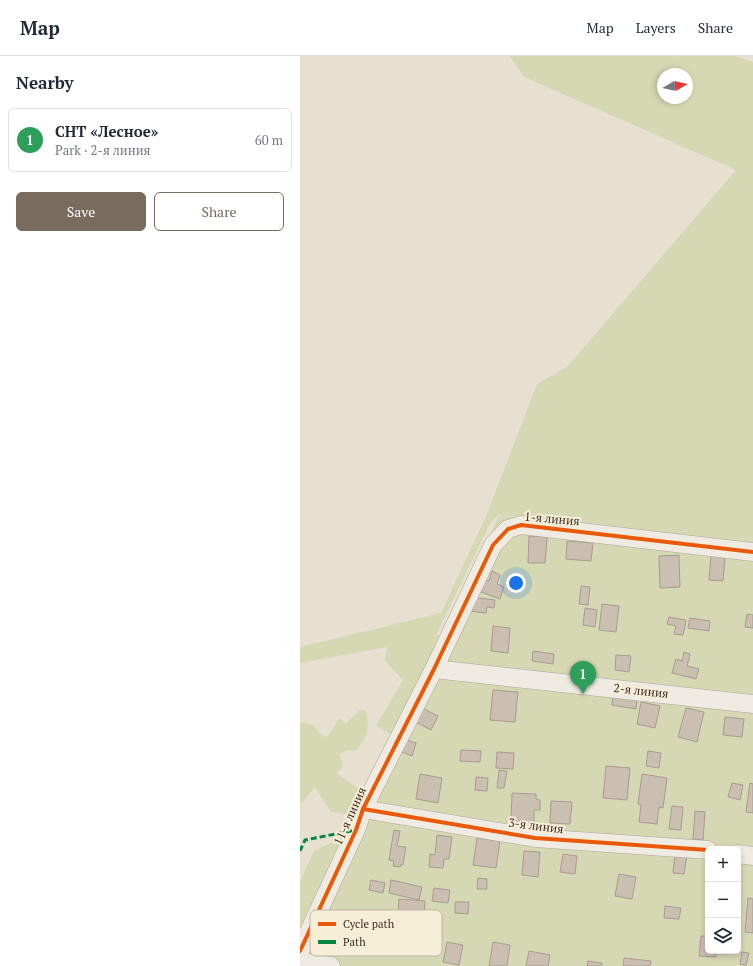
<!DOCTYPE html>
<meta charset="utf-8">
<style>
body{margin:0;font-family:"PT Serif",serif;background:#f6f6f7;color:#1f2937}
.controls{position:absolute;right:12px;bottom:12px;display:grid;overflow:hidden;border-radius:6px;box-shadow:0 2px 6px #0003}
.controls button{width:36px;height:36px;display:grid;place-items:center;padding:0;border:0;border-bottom:1px solid #e0e1e3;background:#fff;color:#1f2937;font:20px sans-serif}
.compass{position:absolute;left:357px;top:12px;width:36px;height:36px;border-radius:50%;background:#fff;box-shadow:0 2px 6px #0003;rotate:81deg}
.you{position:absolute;left:216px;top:527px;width:14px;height:14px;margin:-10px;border:3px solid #fff;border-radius:50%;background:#1a73e8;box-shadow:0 0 0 6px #1a73e833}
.badge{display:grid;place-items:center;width:26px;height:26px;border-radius:50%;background:#786c5e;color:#fff;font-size:13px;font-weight:700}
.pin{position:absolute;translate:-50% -33px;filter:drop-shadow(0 1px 2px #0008)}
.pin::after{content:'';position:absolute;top:21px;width:14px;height:12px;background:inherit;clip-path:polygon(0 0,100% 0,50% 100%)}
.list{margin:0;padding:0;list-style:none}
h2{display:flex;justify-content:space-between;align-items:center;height:52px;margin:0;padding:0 16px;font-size:17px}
h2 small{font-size:13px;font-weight:400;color:#747a83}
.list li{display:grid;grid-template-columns:26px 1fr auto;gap:12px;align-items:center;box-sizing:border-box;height:64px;margin:0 8px 8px;padding:0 8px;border:1px solid #e0e1e3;border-radius:6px}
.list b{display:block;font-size:15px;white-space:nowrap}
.list p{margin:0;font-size:13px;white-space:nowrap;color:#747a83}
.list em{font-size:13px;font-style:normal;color:#747a83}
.actions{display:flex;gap:8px;padding:12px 16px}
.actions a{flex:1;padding:9px 0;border:1px solid #786c5e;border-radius:6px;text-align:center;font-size:14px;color:#786c5e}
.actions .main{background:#786c5e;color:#fff}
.icon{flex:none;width:22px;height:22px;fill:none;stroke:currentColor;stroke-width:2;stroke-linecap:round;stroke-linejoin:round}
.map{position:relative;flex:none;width:453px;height:910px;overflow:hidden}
header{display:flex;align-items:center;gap:24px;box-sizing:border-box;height:56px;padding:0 20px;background:#fff;border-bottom:1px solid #e0e1e3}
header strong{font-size:19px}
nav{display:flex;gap:22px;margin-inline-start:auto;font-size:14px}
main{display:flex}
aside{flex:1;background:#fff}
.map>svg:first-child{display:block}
</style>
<header>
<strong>Map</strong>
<nav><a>Map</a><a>Layers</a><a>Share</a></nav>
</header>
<main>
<aside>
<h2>Nearby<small></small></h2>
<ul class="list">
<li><span class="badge" style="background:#2e9e5b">1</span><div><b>СНТ «Лесное»</b><p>Park · 2-я линия</p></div><em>60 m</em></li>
</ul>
<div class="actions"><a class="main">Save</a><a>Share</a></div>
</aside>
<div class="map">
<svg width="453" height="910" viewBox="0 0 453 910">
<rect width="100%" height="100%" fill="#e7e0d1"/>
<g fill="#d6d7b3" fill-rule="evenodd">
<path d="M210,0H435L453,6V910H0V825L14,795L44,780L92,679L76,670L103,624L85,605L87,591L0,607V591L141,557L186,460L237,328L267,311L436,114L224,21ZM363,18H387V42H363ZM198,459L260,465L199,460L141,580L136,579L191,466ZM408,793H438V895H408Z"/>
<path d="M60,654H65C70,670 68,683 55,695L47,694L40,698L43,711L36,717L61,734L52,759L31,756L15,731L0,749V669L4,666L15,670L19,677L27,681L40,662L46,668Z"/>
</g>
<g fill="#cbbfb2" stroke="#a89c90">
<path d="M229,480L247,481L245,507H228Z"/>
<path d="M267,485L293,487L291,505L266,503Z"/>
<path d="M379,499L380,531L360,532L359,500Z"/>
<path d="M411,500L425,501L423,525L409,524Z"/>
<path d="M192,515L200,519L197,528L204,531L200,543L173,533L177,521L189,525Z"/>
<path d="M281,530L290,531L288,549L279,548Z"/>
<path d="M171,541L195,544L194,552L187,551L186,557L169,555Z"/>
<path d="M302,548L319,550L316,576L299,574Z"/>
<path d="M285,552L297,554L295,571L283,569Z"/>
<path d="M447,558L453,559V572L445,571Z"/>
<path d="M369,561L386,564L383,579L374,578L376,570L367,568Z"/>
<path d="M390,562L410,565L409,575L388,572Z"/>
<path d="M193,570L210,572L208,597L191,595Z"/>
<path d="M233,595L254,598L253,608L232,605Z"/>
<path d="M384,596L390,598L387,610L399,613L396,623L372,617L376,603L382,605Z"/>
<path d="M316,599L331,600L329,616L315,614Z"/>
<path d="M193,634L218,636L215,666L190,664Z"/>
<path d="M313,640L337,643L336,653L312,649Z"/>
<path d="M341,646L360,650L355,672L337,668Z"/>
<path d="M118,650L138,660L131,674L112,664Z"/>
<path d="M386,652L404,656L397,686L378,681Z"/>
<path d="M425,661L444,663L442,681L423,679Z"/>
<path d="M103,683L116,687L112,700L99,695Z"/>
<path d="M161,694L181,695L180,706L160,705Z"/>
<path d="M348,695L361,697L359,712L346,710Z"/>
<path d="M197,696L214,697L213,713L196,712Z"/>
<path d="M306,710L330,712L327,744L303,742Z"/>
<path d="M199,714L207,715L204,732H197Z"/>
<path d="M120,718L142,722L138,747L116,743Z"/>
<path d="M342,718L367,722L363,752L359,751L357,768L339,766L341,749L338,748Z"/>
<path d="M176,721L188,722L187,735L175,734Z"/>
<path d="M432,727L443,729L440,744L428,741Z"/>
<path d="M450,727L453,728V757L446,756Z"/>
<path d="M212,737L236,738V743L240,744V754H234V767L211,766Z"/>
<path d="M251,745L272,746L270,768L250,767Z"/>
<path d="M372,750L383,751L381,774L369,773Z"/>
<path d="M395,755L405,756L403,784L393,783Z"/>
<path d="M94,774L100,775L97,790L106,791L103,809L101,808L100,811L93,810L94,805L89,804Z"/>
<path d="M137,779L152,781L149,803H144L143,812L129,811L130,798L135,799Z"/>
<path d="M177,782L200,785L196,812L173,809Z"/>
<path d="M224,795L240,796L238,821L222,819Z"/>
<path d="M375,796L387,798L384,818L373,817Z"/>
<path d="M263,798L277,800L275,818L260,816Z"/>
<path d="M319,818L336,821L332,843L315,840Z"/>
<path d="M178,822L187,823V833H177Z"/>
<path d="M71,824L85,827L83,837L69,834Z"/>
<path d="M91,824L122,831L119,844L89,837Z"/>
<path d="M134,832L150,834L148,847L132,845Z"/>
<path d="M448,842L453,843V877L445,876Z"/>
<path d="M99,843L125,845L124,859L98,857Z"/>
<path d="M155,846H169L168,858L155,857Z"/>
<path d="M365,850L381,852L379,863L364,862Z"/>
<path d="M13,875L23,880L15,894L5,889Z"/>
<path d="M401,880H408V895H416V901L399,900Z"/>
<path d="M147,886L163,889L159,909L143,906Z"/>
<path d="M193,886L210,889L207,910H189Z"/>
<path d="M229,895L250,899L248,910H226Z"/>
<path d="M442,896L449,897L446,909L440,908Z"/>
<path d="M324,902L351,905L350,910H323Z"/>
<path d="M288,905L302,907V910H287Z"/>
</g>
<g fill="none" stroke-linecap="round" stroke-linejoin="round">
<defs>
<g id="minor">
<path d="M134,613L453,648"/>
<path d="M63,753L235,782L408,794"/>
<path d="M438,798L453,800"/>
<path d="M0,895L56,774L63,753L134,613L193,489L208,473L221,469L453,496"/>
<path d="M0,906L31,910"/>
</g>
</defs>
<use href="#minor" stroke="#ada599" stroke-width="19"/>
<use href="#minor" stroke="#efebe3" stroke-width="18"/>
<path stroke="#00873e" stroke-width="3" stroke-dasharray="6 3" stroke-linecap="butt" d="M0,795L5,784L56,774"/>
<defs>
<g id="cycleway">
<path d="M63,753L235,782L408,794"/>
<path d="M0,895L56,774L63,753L134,613L193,489L208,473L221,469L453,496"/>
</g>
</defs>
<use href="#cycleway" stroke="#f7eed8" stroke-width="6"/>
<use href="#cycleway" stroke="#e8590c" stroke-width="4"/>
</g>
<g text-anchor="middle" stroke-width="4" stroke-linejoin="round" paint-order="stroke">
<g font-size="12" fill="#3d2e20" stroke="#f7eed8">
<text transform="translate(252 463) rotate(5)" y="4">1-я линия</text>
<text transform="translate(341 635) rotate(6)" y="4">2-я линия</text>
<text transform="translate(50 760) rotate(-66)" y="4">11-я линия</text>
<text transform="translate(236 770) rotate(7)" y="4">3-я линия</text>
</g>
</g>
<rect x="10" y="854" width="132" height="46" rx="6" fill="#f7eed8" stroke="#bfb4a1" stroke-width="1"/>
<rect x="18" y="866" width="18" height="4" fill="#e8590c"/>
<rect x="18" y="884" width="18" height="4" fill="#00873e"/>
<g font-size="11" fill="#3d2e20">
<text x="43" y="872">Cycle path</text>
<text x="43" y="890">Path</text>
</g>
</svg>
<div class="controls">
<button>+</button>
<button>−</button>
<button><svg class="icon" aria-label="layers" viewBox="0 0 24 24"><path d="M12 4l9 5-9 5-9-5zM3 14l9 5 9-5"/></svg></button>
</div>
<svg class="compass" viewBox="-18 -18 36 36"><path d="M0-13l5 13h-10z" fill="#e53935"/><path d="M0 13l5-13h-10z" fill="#747a83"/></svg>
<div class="you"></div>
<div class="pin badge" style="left:283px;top:638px;background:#2e9e5b">1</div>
</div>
</main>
